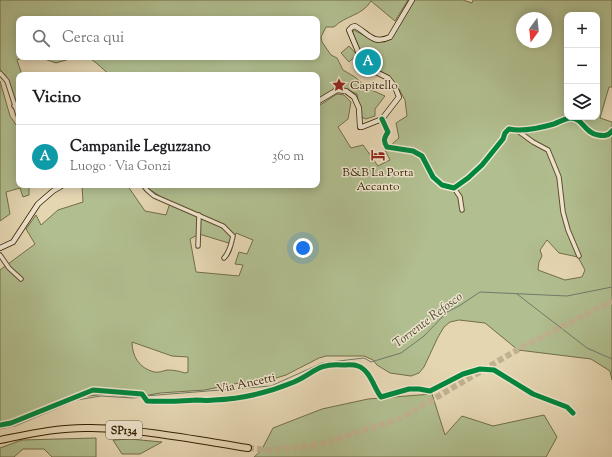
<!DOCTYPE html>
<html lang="it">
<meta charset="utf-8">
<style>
body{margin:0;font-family:"Sorts Mill Goudy",serif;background:#f2f2f2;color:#202124}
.controls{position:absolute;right:12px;top:12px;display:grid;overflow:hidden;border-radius:8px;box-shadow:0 2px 10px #0003}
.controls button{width:36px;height:36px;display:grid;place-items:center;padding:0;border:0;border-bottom:1px solid #e0e0e0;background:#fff;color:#202124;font:20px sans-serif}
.compass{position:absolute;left:516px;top:12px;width:36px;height:36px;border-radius:50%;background:#fff;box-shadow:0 2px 10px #0003;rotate:195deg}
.you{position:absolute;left:303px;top:248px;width:14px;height:14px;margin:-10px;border:3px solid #fff;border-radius:50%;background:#1a73e8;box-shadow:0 0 0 6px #1a73e833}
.badge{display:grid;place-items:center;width:26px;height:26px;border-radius:50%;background:#1a73e8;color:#fff;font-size:13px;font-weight:700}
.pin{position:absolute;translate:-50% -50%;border:2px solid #fff;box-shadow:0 1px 4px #0006}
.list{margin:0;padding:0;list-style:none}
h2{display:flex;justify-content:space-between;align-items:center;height:52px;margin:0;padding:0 16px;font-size:17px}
h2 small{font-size:13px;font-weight:400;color:#757577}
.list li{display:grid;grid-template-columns:26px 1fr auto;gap:12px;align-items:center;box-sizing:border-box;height:64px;padding:0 16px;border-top:1px solid #e0e0e0}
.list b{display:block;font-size:15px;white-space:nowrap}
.list p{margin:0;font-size:13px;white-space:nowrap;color:#757577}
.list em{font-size:13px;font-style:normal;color:#757577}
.icon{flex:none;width:22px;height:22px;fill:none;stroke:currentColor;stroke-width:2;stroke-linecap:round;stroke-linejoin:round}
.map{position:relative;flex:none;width:612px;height:457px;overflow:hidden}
.search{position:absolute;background:#fff;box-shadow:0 2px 10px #0003;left:16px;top:16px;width:304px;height:44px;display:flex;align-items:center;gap:10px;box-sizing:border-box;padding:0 14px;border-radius:8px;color:#757577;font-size:15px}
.panel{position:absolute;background:#fff;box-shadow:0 2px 10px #0003;left:16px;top:72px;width:304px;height:116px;border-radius:8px}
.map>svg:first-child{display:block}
</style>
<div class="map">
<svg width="612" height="457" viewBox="0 0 612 457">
<rect width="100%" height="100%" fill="#e5d6b2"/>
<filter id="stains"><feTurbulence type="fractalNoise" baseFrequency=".005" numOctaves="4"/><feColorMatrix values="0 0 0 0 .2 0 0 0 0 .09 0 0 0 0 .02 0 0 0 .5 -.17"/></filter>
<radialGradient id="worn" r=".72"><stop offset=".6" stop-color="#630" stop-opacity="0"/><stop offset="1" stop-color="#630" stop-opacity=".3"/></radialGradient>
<g fill="#b1be8f" stroke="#726e48" fill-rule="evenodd">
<path d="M0,0H408L395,21L371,1C362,16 346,15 334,27H326L321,37L322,42L331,55L337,58L343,70L355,77L367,88L385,96L375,109V116L366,119L361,117L357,94L349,91L335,88L317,101V75H105L109,74C101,68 95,60 86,57H317V19H19V57H24L17,60L22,75H19V119L5,75L0,70Z"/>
<path d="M412,0H463L472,3L473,0H612V87H609L600,118L612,122V380L610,371L591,359L518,350L485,323L459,320L450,322L444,327L438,337L424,367L419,373L411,376L390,373L377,365L373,360L364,356H326L319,358L286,375L266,381L244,382L205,390L160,393L144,396L128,397L105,394L82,397L21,423L0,428V270L35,244L26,229L36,215L41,225L58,210L83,202L82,185H127L145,211L166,215L170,203L149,189L147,185H317V107L337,94L344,95L351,102L348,119L338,127L351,148L363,145L378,166L390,160L384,148L391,145L399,138L396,123L407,116L405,100L399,89L396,88L392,81L370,68L362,57L351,34L354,30L372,40L385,42L396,29ZM567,15H597V117H567ZM522,18H546V42H522ZM236,233L253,240L247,254L239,252L235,264L243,265L239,276L196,272L190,239L199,234L232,244ZM547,240L559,253L578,257L585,270L582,277L565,280L538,270L539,262L542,256L540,250ZM132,342L172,356L188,357V372L185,373C179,371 174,370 167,370C163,371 158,373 154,372C139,368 132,356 132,342Z"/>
<path d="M349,46L357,55L349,62L341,53Z"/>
<path d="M39,57H76L56,63Z"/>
<path d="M0,81L10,116L19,129V185H29V195L23,197L20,188L6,192L10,214L0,221Z"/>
<path d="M432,394L445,435L462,416L493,426L544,415L557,437L546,457H254L261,451L273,428L322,409L368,399Z"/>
<path d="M96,438V457H52L44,449H23L14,457H0V448L22,440Z"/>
<path d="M130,439L162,442L140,454H122L113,440Z"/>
</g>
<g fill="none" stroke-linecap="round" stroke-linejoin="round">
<g stroke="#6e7b6b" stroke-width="1">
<path d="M517,294L587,348L612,359"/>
<path d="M145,396L271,386L322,363L364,358L371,362L401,353L424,336L447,312L459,306L480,292L567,296L612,287"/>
<path d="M0,429L15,426L77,400L101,396L133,398L142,397"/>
</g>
<path stroke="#c1b18f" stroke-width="6" stroke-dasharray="6 3" stroke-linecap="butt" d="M248,448L269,450L309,446L329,442L401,418L524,346L612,301"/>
<defs>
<g id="street">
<path d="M0,73L7,81L19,118"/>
<path d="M14,106L19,102"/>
<path d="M382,119L388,132C384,138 383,141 387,147L413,151L422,156L433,177L442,185L454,188L468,178L482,165L503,139L505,133L509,129C523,132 540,128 554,124C559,122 566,118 571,118C583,118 584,133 598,135C604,136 608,136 612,131"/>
<path d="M518,131L533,142L548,150L559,177L563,212L568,230L579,256"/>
<path d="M143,185L147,190L154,196L223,226L233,236C231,244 230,252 224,258"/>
<path d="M454,188L460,197L462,210"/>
<path d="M198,246L199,215"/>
<path d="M0,255L9,268L21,279"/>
<path d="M0,425L11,423L93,390L142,394L147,401C164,402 179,401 196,400C202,400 208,401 214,400C241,399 270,392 294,382C314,373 318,363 342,365C347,365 353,364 358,366C370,370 374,388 381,397L409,389H419L430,391L463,374L480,369L494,370L533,394L567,407L573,413"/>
</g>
<g id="secondary">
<path d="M317,102L337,90L346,91L354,97L359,108L360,127H362L382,119L399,97L395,87L388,78L372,70L362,61L349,30L352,27L355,26C369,34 373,45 390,37L412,0"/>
<path d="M0,248L13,242L38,204L53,191L63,185"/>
</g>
<path id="highway" d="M0,440C30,434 60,427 91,428C142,429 197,440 248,448"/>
</defs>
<use href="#street" stroke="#604d2d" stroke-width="5.5"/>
<use href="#secondary" stroke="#331f01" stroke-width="6"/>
<use href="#highway" stroke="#331f01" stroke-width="8"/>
<use href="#street" stroke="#eee4cd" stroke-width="3.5"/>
<use href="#secondary" stroke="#eee4cd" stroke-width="4.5"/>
<use href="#highway" stroke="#e5d6b2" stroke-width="6"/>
<defs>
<g id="cycleway">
<path d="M382,119L388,132C384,138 383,141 387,147L413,151L422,156L433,177L442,185L454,188L468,178L482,165L503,139L505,133L509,129C523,132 540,128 554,124C559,122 566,118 571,118C583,118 584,133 598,135C604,136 608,136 612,131"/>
<path d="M0,425L11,423L93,390L142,394L147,401C164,402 179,401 196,400C202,400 208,401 214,400C241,399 270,392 294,382C314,373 318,363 342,365C347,365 353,364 358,366C370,370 374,388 381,397L409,389H419L430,391L463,374L480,369L494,370L533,394L567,407L573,413"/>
</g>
</defs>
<use href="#cycleway" stroke="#eee4cd" stroke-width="8"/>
<use href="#cycleway" stroke="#00873e" stroke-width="5"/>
</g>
<defs>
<symbol id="sight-bare" viewBox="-9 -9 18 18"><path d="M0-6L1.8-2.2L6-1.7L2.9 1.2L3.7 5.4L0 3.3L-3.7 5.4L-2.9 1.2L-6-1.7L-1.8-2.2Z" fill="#8f2418" stroke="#eee4cd" stroke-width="2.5" paint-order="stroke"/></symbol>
<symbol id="hotel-bare" viewBox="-9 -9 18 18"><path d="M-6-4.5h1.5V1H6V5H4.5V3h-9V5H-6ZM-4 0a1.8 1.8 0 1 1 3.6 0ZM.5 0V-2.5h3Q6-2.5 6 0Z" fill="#8f2418" stroke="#eee4cd" stroke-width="2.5" paint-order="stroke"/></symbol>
</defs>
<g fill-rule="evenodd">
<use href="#sight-bare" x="329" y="75" width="20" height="20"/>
<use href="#hotel-bare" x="368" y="145" width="20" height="20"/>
</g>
<g text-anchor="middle" stroke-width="3" stroke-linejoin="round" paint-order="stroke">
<rect fill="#eee4cd" stroke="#6b5a3e" stroke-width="1" x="106" y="421" width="36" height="18" rx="3"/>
<g font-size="11" font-weight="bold" fill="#331f01">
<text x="124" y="434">SP134</text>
</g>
<g font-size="12" fill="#331f01" stroke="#eee4cd" text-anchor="start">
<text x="350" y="89">Capitello</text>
<text x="378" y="176" text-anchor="middle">B&amp;B La Porta<tspan x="378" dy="14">Accanto</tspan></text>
</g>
<g font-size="12" fill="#331f01" stroke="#eee4cd">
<text transform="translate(246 383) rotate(-12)" y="4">Via Ancetti</text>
</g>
<g font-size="13" font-style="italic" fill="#514d36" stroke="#eee4cd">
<text transform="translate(427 319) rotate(-37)" y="5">Torrente Refosco</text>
</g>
</g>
<rect width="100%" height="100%" filter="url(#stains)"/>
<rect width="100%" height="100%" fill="url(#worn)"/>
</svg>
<div class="controls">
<button>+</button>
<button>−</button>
<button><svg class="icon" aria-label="layers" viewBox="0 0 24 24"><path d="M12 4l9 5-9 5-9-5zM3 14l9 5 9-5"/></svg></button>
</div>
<svg class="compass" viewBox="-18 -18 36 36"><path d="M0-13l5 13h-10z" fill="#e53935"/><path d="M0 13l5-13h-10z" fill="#757577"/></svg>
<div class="you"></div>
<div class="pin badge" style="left:368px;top:62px;background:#0f9aa8">A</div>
<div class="search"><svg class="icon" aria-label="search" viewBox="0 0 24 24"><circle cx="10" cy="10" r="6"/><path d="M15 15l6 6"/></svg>Cerca qui</div>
<section class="panel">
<h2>Vicino<small></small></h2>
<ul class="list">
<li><span class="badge" style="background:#0f9aa8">A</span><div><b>Campanile Leguzzano</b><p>Luogo · Via Gonzi</p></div><em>360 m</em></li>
</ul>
</section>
</div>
